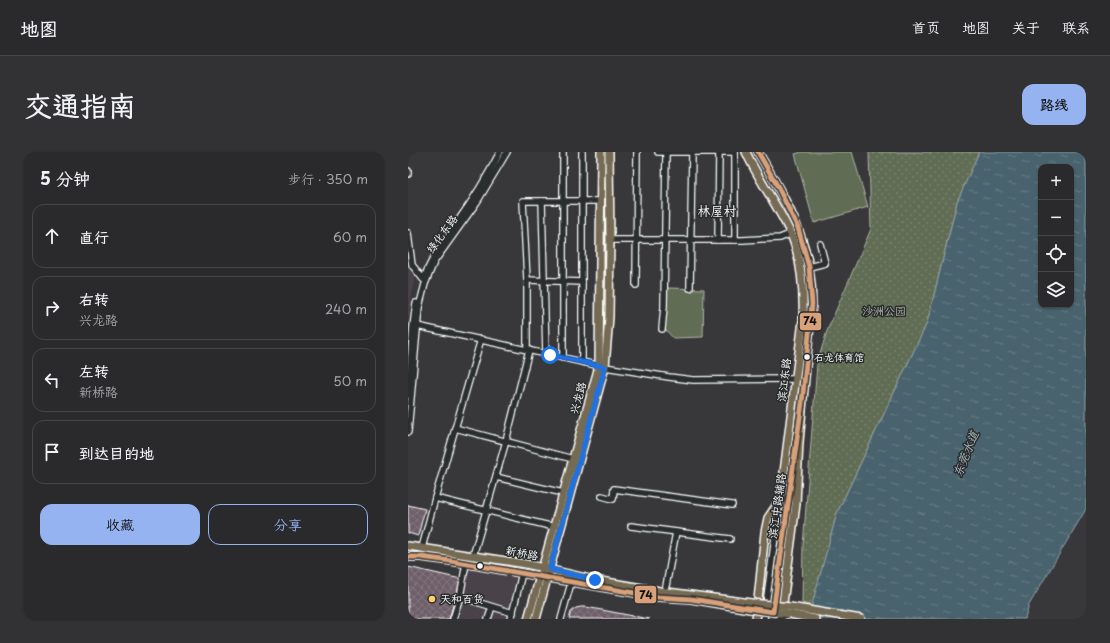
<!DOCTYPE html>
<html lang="zh">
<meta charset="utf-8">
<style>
body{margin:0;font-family:"Playpen Sans","LXGW WenKai TC",sans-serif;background:#323134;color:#f1f3f6}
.controls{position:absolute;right:12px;top:12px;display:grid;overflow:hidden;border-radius:8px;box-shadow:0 1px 3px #0004}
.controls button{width:36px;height:36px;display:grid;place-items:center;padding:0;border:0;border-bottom:1px solid #464548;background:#2a292c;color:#f1f3f6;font:20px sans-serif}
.stop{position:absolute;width:12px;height:12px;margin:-9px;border:3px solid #1a73e8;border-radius:50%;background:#fff}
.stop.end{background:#1a73e8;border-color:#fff;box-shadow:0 1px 4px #0008}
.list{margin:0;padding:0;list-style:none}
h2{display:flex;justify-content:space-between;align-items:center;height:52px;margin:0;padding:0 16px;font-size:17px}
h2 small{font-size:13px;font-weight:400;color:#a5a6a9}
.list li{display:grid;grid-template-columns:26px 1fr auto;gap:12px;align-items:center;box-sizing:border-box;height:64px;margin:0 8px 8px;padding:0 8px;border:1px solid #464548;border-radius:12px}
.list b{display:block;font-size:15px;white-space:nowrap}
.list p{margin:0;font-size:13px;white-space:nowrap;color:#a5a6a9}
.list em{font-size:13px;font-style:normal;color:#a5a6a9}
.actions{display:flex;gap:8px;padding:12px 16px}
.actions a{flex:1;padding:9px 0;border:1px solid #95b2f1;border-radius:12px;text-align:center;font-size:14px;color:#95b2f1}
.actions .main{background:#95b2f1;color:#111}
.icon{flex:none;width:22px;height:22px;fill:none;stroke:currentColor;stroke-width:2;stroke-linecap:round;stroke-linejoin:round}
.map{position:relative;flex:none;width:678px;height:467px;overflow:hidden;border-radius:12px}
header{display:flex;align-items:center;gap:24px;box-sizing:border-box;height:56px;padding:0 20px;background:#2a292c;border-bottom:1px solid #464548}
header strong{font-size:19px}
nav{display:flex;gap:22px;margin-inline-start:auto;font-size:14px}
.intro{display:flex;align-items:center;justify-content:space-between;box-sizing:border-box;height:96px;padding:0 24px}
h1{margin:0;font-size:28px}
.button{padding:10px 18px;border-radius:12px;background:#95b2f1;color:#111;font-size:14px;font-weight:700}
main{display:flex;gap:24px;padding:0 24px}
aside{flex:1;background:#2a292c;border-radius:12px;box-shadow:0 1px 3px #0004}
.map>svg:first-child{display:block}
</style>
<header>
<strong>地图</strong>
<nav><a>首页</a><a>地图</a><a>关于</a><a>联系</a></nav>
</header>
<div class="intro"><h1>交通指南</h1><a class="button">路线</a></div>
<main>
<aside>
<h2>5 分钟<small>步行 · 350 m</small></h2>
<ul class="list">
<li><svg class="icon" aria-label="ahead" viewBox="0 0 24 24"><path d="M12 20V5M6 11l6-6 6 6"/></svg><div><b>直行</b></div><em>60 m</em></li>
<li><svg class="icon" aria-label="right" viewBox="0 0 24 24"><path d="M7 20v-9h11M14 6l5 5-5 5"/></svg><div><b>右转</b><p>兴龙路</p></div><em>240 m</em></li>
<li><svg class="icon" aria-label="left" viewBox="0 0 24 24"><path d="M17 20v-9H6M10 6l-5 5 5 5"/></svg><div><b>左转</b><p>新桥路</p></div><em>50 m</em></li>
<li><svg class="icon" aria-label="arrive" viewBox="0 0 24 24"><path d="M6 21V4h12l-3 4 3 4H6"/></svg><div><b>到达目的地</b></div></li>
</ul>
<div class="actions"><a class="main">收藏</a><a>分享</a></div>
</aside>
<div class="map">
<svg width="678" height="467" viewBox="0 0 678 467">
<defs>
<pattern id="park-dots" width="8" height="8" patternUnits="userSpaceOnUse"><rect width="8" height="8" fill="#616c53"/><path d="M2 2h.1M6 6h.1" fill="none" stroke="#79826d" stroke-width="1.8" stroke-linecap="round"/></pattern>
<pattern id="water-ripples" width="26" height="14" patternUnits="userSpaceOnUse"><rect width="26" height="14" fill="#4a646e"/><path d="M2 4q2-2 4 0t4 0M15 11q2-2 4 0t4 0" fill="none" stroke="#657b84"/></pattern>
<pattern id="building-cross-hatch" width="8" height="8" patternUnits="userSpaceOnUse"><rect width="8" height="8" fill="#6e5e69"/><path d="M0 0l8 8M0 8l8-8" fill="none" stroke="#847680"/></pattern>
</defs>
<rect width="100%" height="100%" fill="#38373a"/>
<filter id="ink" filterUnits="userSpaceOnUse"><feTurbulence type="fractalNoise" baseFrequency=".025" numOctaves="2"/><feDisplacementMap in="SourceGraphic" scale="8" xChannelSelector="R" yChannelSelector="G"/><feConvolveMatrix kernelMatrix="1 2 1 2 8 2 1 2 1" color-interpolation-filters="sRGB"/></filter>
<g filter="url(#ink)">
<g fill="#484348">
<path d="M0,115L7,122L1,165H0Z"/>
<path d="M59,417L113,425L103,467H45Z"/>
</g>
<path fill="url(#park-dots)" stroke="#b0b6a9" d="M461,0H571L549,50L519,171L429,361L404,454L394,451L395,394L409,212L419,179L463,77Z"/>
<g fill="#616c53" stroke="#b0b6a9">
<path d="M394,0H444L460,55L406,71L387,2Z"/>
<path d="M259,136L296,137L295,185L265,186L257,177Z"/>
</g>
<path fill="url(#water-ripples)" stroke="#92a2a8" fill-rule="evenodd" d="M571,0H678V357L621,453L617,467H400L429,361L519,171L549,50ZM633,15H663V153H633Z"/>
<g fill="url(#building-cross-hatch)" stroke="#fff">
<path d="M0,353L17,357L10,384L0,381Z"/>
<path d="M0,415L53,427L41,467H0Z"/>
<path d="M173,455H178L241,467H161L163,460L168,456Z"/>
</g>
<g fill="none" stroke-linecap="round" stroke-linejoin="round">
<defs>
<g id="minor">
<path d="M250,0H327V88"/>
<path d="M0,22V19"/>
<path d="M134,49L138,202"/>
<path d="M0,81L4,113L15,127"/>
<path d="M202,88H334L372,86L382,82"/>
<path d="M310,88L311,0"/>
<path d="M401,115L417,111L412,92"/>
<path d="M16,126C25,103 39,85 52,66C67,45 80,23 92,0"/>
<path d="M119,128L174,130"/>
<path d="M228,133L229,0"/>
<path d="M282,136L284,0"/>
<path d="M9,174L197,215L261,225L285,228L387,227"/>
<path d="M254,177L256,155L258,0"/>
<path d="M119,197V128L115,49H193"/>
<path d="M155,206V0"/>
<path d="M174,210V0"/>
<path d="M0,243L5,174L8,151"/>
<path d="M47,276L165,307"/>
<path d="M0,280L11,155L17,132L26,110L69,50L99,0"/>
<path d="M88,325L155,341"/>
<path d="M194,344L205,347L206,337L324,353"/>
<path d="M27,346L146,375"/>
<path d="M223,374L322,387"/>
<path d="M14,396L27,346L73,187"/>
<path d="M65,404L98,289L121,198"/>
<path d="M258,434L268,380"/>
<path d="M52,445L105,461"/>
<path d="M366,456L388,284"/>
<path d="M45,467L52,445L58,411"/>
<path d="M80,467L84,455"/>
<path d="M103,467L113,425"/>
<path d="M153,467L163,431"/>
<path d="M356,467L372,348"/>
</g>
<g id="major">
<path d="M338,0C350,27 368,51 381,78C394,105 396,138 395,168L373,344L368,354L360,366L357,380L348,467"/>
<path d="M350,0C371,36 394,74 401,115C403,127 404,139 404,152L391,290L388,352L374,459"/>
<path d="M0,394L118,412L187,428L252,439L343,451"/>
<path d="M0,405H13L43,409L250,445L283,447L342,457"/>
<path d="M382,455L453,467"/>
<path d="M381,462L407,467"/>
<path d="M120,467L191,214L193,0"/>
<path d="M128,467L197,215L201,165L202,88L201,0"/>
</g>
</defs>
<use href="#minor" stroke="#fff" stroke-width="8"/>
<use href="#major" stroke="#fff" stroke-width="10"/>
<use href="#minor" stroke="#2a2d2e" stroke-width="5.5"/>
<use href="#major" stroke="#746b52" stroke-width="7"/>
<defs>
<path id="minor-bridge" d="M370,467L381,462"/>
<g id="major-bridge">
<path d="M343,451L382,455"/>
<path d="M342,457L381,462"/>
</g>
</defs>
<use href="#minor-bridge" stroke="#fff" stroke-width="8" stroke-linecap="butt"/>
<use href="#major-bridge" stroke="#fff" stroke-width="10" stroke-linecap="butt"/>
<use href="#minor-bridge" stroke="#2a2d2e" stroke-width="5.5"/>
<use href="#major-bridge" stroke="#746b52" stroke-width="7"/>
<defs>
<path id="bus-1" d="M0,405H13L43,409L250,445L283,447L365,460L394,251L404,152L401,115L390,76L370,35L350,0"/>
</defs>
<use href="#bus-1" stroke="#2a2d2e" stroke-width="8"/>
<use href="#bus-1" stroke="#d9a179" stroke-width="5"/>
</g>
</g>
<g fill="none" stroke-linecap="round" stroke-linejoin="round" filter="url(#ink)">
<path stroke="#1a73e8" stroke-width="5" d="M142,203L197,215L142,417L187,428"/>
</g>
<g fill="#fff" stroke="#2a2d2e" stroke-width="1.5">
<circle cx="399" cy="205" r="3.5"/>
<circle cx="72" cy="414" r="3.5"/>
</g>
<circle fill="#ffd166" stroke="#2a2d2e" stroke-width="1.5" cx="24" cy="447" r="4"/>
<g text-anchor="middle" stroke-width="3" stroke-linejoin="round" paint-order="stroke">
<g font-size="10" fill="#fff" stroke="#2a2d2e" text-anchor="start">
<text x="406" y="209">石龙体育馆</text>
</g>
<g font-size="11" fill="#fff" stroke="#2a2d2e">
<text transform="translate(34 82) rotate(-54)" y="4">绿化东路</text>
<text transform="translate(376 228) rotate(-83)" y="4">滨江东路</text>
<text transform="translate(170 246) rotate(-74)" y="4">兴龙路</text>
<text transform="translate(369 354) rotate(-82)" y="4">滨江中路辅路</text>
<text transform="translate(114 401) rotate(10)" y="4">新桥路</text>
</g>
<g font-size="11" fill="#b0b6a9" stroke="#2a2d2e">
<text x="476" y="163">沙洲公园</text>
</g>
<g font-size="11" fill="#fff" stroke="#2a2d2e" text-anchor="start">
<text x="32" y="451">天和百货</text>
</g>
<g font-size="12" font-style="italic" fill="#aeb9be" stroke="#2a2d2e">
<text transform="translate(558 302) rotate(-68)" y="4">东莞水道</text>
</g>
<g font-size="13" fill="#fff" stroke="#2a2d2e">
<text x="309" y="64">林屋村</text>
</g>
</g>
<g stroke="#2a2d2e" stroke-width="1.5">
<rect x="391" y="160" width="23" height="19" rx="4" fill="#d9a179"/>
<rect x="226" y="433" width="23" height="19" rx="4" fill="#d9a179"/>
</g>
<g font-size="11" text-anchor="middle" font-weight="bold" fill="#111">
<text x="402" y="173">74</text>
<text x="238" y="447">74</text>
</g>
</svg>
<div class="controls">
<button>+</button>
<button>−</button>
<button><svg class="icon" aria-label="locate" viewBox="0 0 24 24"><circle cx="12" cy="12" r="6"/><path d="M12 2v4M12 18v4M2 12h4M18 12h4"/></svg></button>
<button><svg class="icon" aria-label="layers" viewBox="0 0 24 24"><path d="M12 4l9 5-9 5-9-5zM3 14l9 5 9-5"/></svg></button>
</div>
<div class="stop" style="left:142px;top:203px"></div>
<div class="stop end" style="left:187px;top:428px"></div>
</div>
</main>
